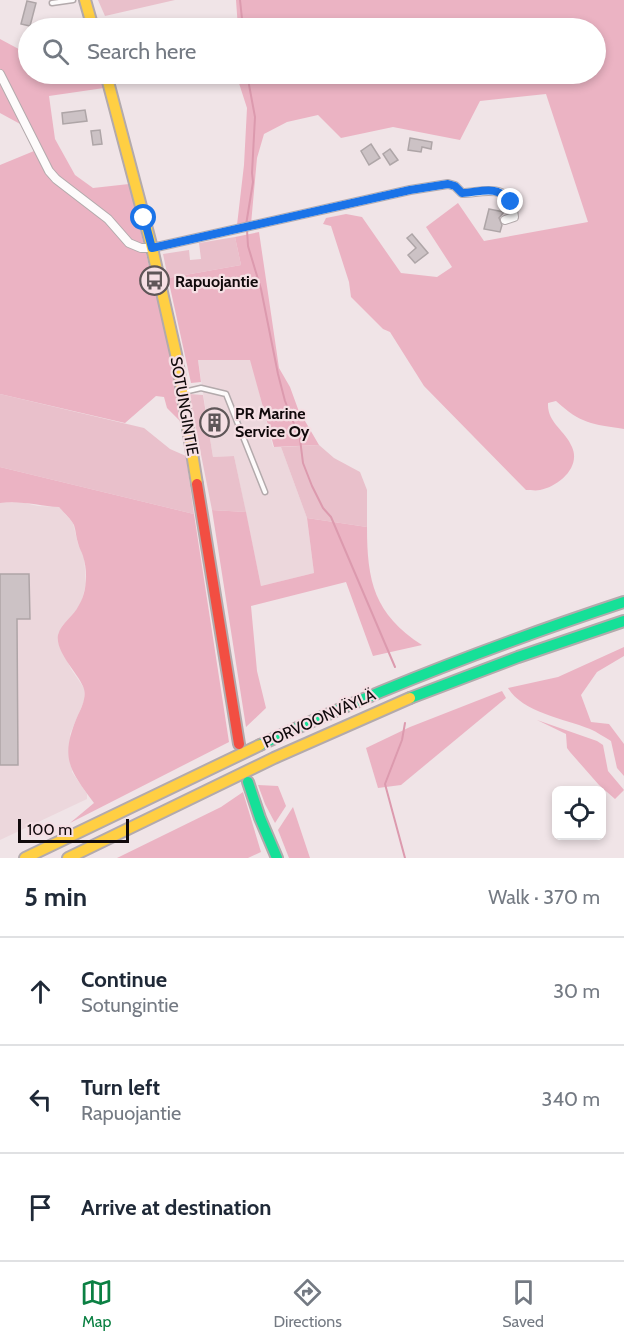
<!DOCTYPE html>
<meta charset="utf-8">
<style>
body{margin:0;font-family:Cabin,sans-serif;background:#f2f2f3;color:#1f2937}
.controls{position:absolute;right:18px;bottom:18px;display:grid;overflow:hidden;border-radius:9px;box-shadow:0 3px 9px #0003}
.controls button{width:54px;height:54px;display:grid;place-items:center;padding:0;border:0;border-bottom:2px solid #e0e1e3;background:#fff;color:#1f2937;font:30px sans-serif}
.scale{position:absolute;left:18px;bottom:15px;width:111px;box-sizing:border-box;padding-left:6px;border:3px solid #10090b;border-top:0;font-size:16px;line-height:21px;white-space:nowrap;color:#10090b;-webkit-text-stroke:4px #f5dfe4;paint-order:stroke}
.stop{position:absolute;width:18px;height:18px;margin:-14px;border:4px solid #1a73e8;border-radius:50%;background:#fff}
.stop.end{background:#1a73e8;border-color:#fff;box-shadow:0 2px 6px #0008}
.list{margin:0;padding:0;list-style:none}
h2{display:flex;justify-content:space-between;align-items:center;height:78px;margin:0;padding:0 24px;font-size:26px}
h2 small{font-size:20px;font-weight:400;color:#747a83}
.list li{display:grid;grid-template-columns:39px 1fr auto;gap:18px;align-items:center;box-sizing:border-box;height:108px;padding:0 24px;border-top:2px solid #e0e1e3}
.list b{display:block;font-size:22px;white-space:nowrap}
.list p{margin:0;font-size:20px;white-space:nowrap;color:#747a83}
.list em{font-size:20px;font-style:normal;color:#747a83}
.icon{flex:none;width:33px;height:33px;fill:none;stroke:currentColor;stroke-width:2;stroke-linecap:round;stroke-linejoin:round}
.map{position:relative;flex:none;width:624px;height:858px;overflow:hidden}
.search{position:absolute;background:#fff;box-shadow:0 3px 9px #0003;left:18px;right:18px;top:18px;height:66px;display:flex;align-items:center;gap:15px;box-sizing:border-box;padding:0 21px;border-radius:33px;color:#747a83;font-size:22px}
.sheet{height:402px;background:#fff}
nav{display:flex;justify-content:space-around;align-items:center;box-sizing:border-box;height:84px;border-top:2px solid #e0e1e3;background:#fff;font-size:16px;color:#747a83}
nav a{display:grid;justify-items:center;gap:3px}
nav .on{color:#0b8043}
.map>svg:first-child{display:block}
</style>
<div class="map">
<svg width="624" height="858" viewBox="0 0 624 858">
<rect width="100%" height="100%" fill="#f0e4e7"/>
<g fill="#ecd7dc">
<path d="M198,360H251L273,447H281L307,518L314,573L261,586L234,456L213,457Z"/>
<path d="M20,502L38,506L59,507L73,523L78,544L84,557L86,584L81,603L75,614L62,626L58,635L59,644L71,669L84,688V701L70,734L72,772L87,794V799L0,840V503Z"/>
</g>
<g fill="#e9c0cb">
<path d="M98,0H175L105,16Z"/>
<path d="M235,237L241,265L168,278L163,254L189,250L190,260L201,259L199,243Z"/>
<path d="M0,394L144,428L170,449L186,456L194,514L0,467Z"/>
<path d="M189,394L203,395L213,457L234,456L246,512L212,510Z"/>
<path d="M319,445L334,458L360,472L367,490V527L307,518L281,447Z"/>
</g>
<g fill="#ebb3c3">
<path d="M236,0H624V429C592,424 581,424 556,401L548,403C547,423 565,430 572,447C581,467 559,486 540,490C536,491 530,490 526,490L424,386L390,332L383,329L351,297L349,282L331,226L323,224L326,218L346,214L362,217L401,273L437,277L452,267L426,227L458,203L484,241L588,222L546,94L480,101L460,140L393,127L341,138L318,115L287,122L264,134L257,158L251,224L237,225L244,165L247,108L236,74H596V28H238Z"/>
<path d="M0,39L28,54V74H100L104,88L49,96L55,139L75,175L93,188L129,184L153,282L158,290L182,423L167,408L164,397L156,396L125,423L0,394V165L34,151L22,125L0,113Z"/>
<path d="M259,232L279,368L290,387L298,409L319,445L274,447L250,360H198L201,382L191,383L168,278L241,265L235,237Z"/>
<path d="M0,467L194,514L229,742L70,823L94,803C68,768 60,757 78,715C82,707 86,698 84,689C80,675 55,653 58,635C61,623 74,616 79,605C87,592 88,571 83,556C82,552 79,548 78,543C76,537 76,531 74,525C71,519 64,513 59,507C40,506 20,500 0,503Z"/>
<path d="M212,510L246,512L261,586L314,573L307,518L367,527C367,581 374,614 422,645L373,656L346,582L251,606L257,671L266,708L246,727Z"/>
<path d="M624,647V656L597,672L581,695L591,722L609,724L624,744V776L617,768L611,741C604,737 597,732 590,729C565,719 522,712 508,688L558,677Z"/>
<path d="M502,691L506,698L401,785L378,788L366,748L410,727Z"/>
<path d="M537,720L597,741L603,745L608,771L624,790L615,799L599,785L570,752L567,748L566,734Z"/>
<path d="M258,785L278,786L286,806L275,823L265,804Z"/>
<path d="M243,792L261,852L248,858H117L221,807Z"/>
<path d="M293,807L310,858H289L278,830Z"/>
</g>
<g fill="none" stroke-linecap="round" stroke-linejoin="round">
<g stroke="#dc9aae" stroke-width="2">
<path d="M240,0L243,28"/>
<path d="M246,225L253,182L252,173L255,117L247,74"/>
<path d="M247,230L248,246L261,289L278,374L285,401L300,439L303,463L312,486L323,508L331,517L395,667"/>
<path d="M405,858L385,784L402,740L405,723"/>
</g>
</g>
<g fill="#ccc2c5" stroke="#aea5a7" stroke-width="1.5">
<path d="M27,1L36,3L30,26L21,24Z"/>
<path d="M85,110L87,121L63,124L62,113Z"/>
<path d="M100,130L102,144L93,145L91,131Z"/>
<path d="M410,138L432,142L431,149L422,147L421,152L408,150Z"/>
<path d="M371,144L380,158L369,165L361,151Z"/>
<path d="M390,149L398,160L390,165L383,154Z"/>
<path d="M489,209L504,212L499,218L502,225L500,232L484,229Z"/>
<path d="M412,234L428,253L415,263L408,255L416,248L407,238Z"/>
<path d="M0,574H29L30,619H17L18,765H0Z"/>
</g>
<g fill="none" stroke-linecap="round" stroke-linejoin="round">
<defs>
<g id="lane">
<path d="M52,3L73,0"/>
<path d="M184,392L201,388L226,394L265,492"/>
</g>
<path id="street" d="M0,74L49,171L56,179L108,219L129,243L141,248H152L410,190L448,184L455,186L462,193C487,192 511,182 514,217L505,220"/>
<g id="fast">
<path d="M410,698L518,657L624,621"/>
<path d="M260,745C379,689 500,643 624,602"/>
<path d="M248,782L260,818L277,858"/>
</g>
<g id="slow">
<path d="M85,0L93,28"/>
<path d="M106,74L152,248L176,354L197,484"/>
<path d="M25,858L260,745"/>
<path d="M68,858L274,758L410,698"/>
</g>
<path id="jam" d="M197,484L239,744"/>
</defs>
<use href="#lane" stroke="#b3aaac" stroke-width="7"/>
<use href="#street" stroke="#b3aaac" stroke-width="10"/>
<use href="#fast" stroke="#b3aaac" stroke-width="14"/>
<use href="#slow" stroke="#b3aaac" stroke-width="14"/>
<use href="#jam" stroke="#b3aaac" stroke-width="14"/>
<use href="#lane" stroke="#fdfbfb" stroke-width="4"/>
<use href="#street" stroke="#fdfbfb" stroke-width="8"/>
<use href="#fast" stroke="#16e098" stroke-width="10"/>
<use href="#slow" stroke="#ffcf43" stroke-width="10"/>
<use href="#jam" stroke="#f24e42" stroke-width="10"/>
</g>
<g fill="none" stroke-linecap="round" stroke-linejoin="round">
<path stroke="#1a73e8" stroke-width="8" d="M144,218L152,248L410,190L448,184L455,186L462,193C482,192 496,184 511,202"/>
</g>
<defs>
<symbol id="bus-ring" viewBox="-11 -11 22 22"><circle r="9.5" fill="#f5dfe4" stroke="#5e5658" stroke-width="1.5"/><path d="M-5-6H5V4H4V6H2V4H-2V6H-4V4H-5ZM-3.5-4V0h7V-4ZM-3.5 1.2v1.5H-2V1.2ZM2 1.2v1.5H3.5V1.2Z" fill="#5e5658"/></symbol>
<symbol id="building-ring" viewBox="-11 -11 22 22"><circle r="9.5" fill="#f5dfe4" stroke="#5e5658" stroke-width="1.5"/><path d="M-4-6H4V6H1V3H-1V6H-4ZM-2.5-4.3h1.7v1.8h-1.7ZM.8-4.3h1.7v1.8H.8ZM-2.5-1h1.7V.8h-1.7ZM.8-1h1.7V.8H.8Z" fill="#5e5658"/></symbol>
</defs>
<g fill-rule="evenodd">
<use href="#bus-ring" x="138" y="264" width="33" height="33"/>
<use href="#building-ring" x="198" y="406" width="33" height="33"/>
</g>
<g text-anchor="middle" stroke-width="4.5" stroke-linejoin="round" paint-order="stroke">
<g font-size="16" font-weight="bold" fill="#10090b" stroke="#f5dfe4" text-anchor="start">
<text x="175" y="287">Rapuojantie</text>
<text x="235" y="419">PR Marine<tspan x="235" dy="18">Service Oy</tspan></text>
</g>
<g font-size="16" fill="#10090b" stroke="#f5dfe4">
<text transform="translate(185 406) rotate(80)" y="6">SOTUNGINTIE</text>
<text transform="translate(319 718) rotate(-24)" y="6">PORVOONVÄYLÄ</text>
</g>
</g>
</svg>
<div class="controls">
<button><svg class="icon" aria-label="locate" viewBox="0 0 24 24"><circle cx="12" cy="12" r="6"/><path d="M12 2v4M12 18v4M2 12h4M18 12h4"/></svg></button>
</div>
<div class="scale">100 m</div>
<div class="stop" style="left:144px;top:218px"></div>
<div class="stop end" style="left:511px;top:202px"></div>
<div class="search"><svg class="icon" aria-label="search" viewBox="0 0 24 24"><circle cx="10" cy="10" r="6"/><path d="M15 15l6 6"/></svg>Search here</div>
</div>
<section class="sheet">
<h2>5 min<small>Walk · 370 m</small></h2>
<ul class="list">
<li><svg class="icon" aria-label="ahead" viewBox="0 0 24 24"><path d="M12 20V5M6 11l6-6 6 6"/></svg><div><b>Continue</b><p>Sotungintie</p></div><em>30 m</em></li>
<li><svg class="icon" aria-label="left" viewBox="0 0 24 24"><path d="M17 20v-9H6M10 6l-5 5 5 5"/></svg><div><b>Turn left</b><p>Rapuojantie</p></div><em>340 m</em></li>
<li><svg class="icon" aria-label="arrive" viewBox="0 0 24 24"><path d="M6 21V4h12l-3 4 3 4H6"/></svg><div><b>Arrive at destination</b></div></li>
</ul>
</section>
<nav>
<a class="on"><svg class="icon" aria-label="map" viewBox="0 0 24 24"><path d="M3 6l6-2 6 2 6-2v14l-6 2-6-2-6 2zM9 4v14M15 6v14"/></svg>Map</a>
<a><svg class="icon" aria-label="directions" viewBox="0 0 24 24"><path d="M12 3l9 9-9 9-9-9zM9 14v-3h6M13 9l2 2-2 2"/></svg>Directions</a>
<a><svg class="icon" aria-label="saved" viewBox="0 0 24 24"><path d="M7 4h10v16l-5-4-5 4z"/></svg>Saved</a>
</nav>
